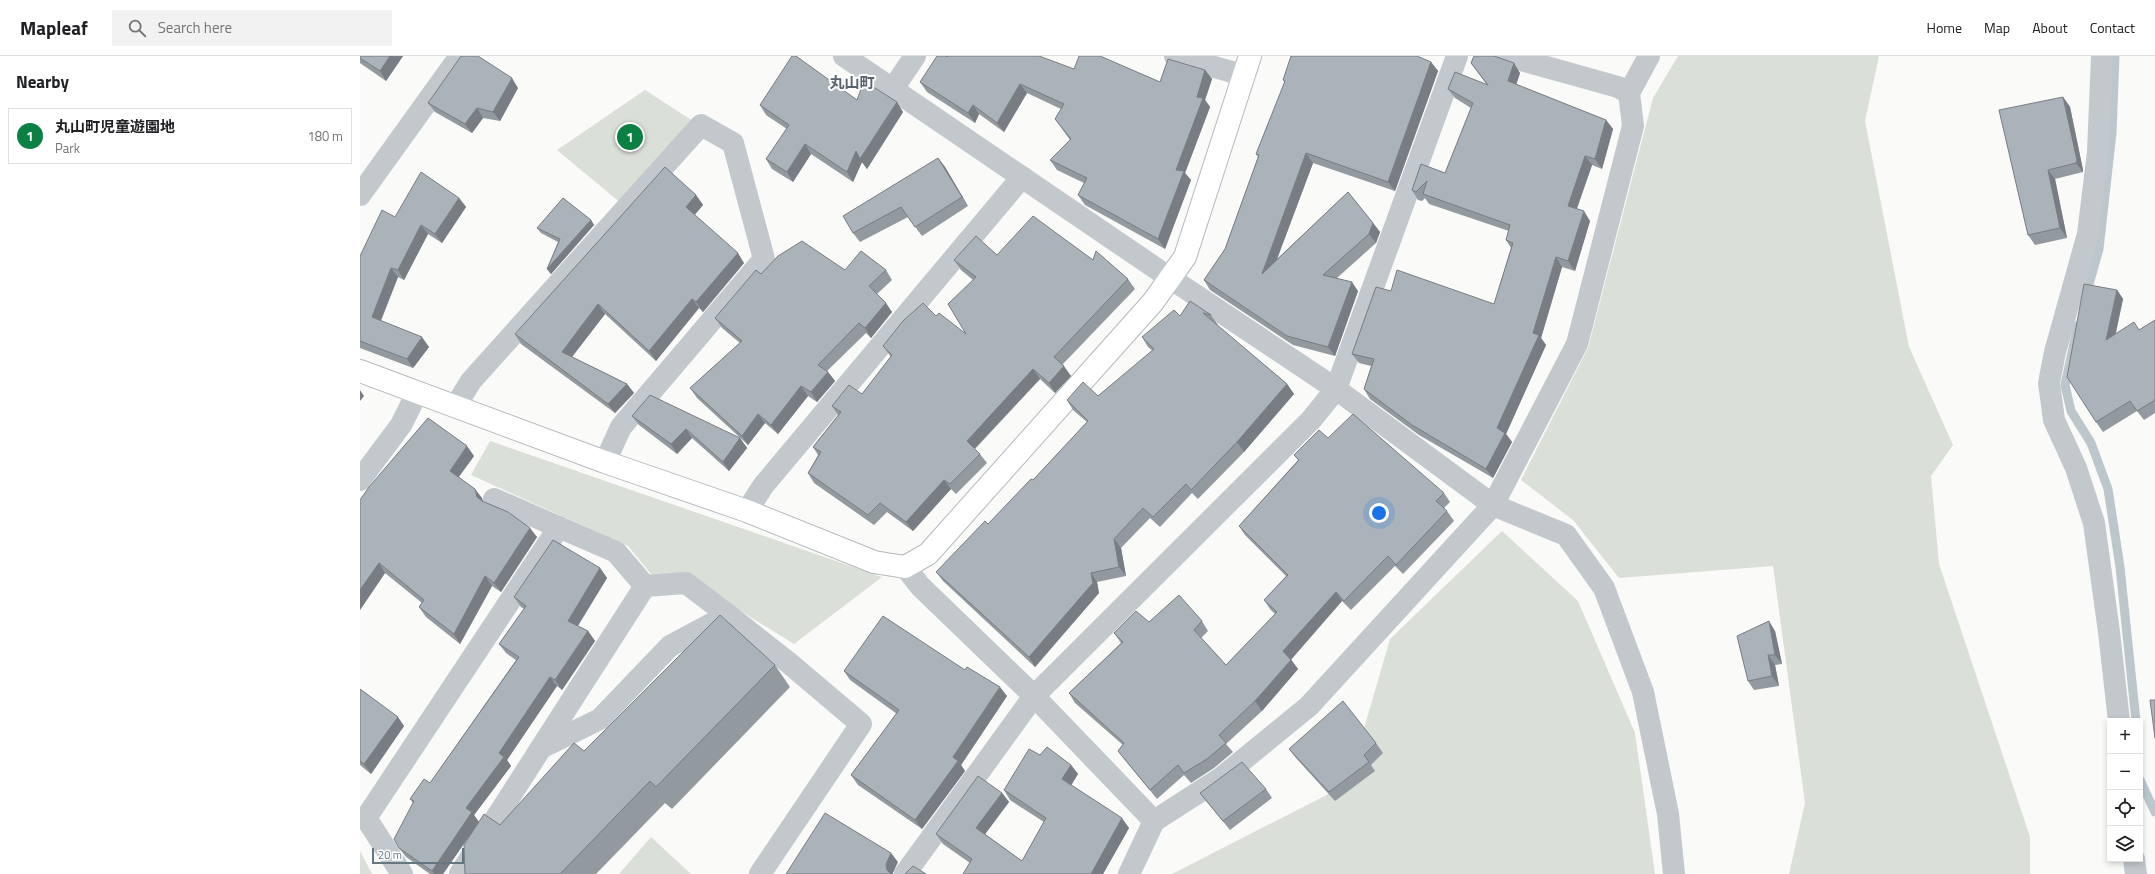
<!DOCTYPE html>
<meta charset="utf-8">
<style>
body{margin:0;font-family:"Titillium Web","Noto Sans JP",sans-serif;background:#f2f2f2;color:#202124}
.controls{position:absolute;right:12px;bottom:12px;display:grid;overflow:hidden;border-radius:0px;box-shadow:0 2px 6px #0003}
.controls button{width:36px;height:36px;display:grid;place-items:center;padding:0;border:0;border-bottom:1px solid #e0e0e0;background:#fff;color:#202124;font:20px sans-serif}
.scale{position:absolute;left:12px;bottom:10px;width:92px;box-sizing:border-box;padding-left:4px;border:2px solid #657683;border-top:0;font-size:11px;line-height:14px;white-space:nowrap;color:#657683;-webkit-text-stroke:3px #fff;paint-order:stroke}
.you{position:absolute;left:1019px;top:457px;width:14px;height:14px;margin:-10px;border:3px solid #fff;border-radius:50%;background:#1a73e8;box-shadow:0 0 0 6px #1a73e833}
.badge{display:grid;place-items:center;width:26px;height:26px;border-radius:50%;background:#0b8043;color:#fff;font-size:13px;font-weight:700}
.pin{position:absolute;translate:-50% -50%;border:2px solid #fff;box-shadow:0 1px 4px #0006}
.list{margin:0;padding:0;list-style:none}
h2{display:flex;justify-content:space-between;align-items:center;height:52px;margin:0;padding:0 16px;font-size:17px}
h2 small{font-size:13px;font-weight:400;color:#757577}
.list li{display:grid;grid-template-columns:26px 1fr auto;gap:12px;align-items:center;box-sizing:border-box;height:56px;margin:0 8px 8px;padding:0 8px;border:1px solid #e0e0e0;border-radius:0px}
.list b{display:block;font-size:15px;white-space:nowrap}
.list p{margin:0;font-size:13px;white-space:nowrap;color:#757577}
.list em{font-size:13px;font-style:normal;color:#757577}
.icon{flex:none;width:22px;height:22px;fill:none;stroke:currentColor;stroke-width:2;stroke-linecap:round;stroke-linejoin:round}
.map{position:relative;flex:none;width:1795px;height:818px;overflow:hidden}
header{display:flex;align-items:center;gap:24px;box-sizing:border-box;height:56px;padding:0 20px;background:#fff;border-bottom:1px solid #e0e0e0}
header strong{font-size:19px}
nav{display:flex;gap:22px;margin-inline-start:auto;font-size:14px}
.search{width:280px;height:36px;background:#f2f2f2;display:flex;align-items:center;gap:10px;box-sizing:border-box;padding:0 14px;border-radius:0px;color:#757577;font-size:15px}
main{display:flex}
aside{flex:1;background:#fff}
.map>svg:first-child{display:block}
</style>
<header>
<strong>Mapleaf</strong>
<div class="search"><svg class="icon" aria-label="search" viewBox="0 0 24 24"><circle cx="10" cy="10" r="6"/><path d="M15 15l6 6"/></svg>Search here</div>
<nav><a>Home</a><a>Map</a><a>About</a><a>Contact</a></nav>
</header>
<main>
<aside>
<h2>Nearby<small></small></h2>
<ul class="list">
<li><span class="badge">1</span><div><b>丸山町児童遊園地</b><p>Park</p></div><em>180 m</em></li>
</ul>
</aside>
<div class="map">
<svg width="1795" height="818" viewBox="0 0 1795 818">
<rect width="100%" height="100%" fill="#fafaf8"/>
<g fill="#dadfd7">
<path d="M1318,0H1519L1505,65L1549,291L1593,389L1571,420L1579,508L1670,781V818H1429L1445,747L1413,510L1259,522L1213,464L1161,424L1228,292L1293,42Z"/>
<path d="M285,34L336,67L262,148L197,94Z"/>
<path d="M130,385L522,521L434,588L327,522L296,524L268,490L111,419Z"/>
<path d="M1142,475L1218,545L1275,677L1295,818H812L988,728L1030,583Z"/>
<path d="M291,781L331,818H259Z"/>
<path d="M0,795L12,818H0Z"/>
</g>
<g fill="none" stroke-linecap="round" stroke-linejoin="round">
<g stroke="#bbc7cb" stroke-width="9">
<path d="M1726,239L1739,193L1752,77L1755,0"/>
<path d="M1718,269L1705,329L1711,355L1731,387L1748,433L1760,511L1776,665"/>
<path d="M1780,724L1795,756"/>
</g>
<defs>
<path id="secondary" d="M0,315L245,406L387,455L514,506L545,511L568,498L793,246L825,201L890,0"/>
</defs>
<use href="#secondary" stroke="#b3babf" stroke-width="24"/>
<g stroke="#c3c8cc" stroke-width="22">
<path d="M484,0L810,222L976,333L1133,449L1206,479L1244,532L1283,636L1308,758L1314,818"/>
<path d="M815,0L883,19"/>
<path d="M1147,0L1258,31L1269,37"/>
<path d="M1742,0L1738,96L1728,178L1695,296L1689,327L1694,364L1716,412L1734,467L1749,576L1759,665"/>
<path d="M532,34L555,0"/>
<path d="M0,139L100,0"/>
<path d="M95,351L111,325L341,69L373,87L404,203L261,371L245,406"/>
<path d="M0,424L41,369L57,337"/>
<path d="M134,443L256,496L285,530"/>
<path d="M387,455L403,430L662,121"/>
<path d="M545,511L560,530L674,640L794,765"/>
<path d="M181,692L285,530L326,527L368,559"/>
<path d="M1774,803L1776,818"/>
<path d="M42,818L6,762L199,471"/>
<path d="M100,818L181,692L240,663L310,590L368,559L429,607L501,668L400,818"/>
<path d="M545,818L674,640L951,364L976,333L1097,0"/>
<path d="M769,818L794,765L861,722L949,650L1133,449L1217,288L1273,70L1269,37L1289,0"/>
</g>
<use href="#secondary" stroke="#fff" stroke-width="22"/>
</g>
<g fill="#929a9f">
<path d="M0,0H43L26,25L0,7Z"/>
<path d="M1114,0H1135L1160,17L1156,29L1246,64L1253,73L1242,113L1232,109L1217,153L1230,165L1215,215L1202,211L1181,282L1186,289L1146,378L1152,386L1133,422L1059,379L1010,343L1004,333L1011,310L999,307L992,298L1031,235L1134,248L1151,192L1146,184L1149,175L1069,148L1065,142L1062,145L1058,144L1052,134L1061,108L1085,117L1111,52L1095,42L1088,33L1127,29L1111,7Z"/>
<path d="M587,1L714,13L800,26L845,14L852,23L845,44L850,51L825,117L831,124L805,193L725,149L718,139L724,127L697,114L690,104L710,84L695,63L701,53L667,37L644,76L619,58L615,67L567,36L560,26Z"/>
<path d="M1071,6L1078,15L1035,135L953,107L917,203L988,136L1020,176L1016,187L977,222L998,235L975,300L933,289L850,234L844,224L865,193L898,101L896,98L925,27L923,24Z"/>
<path d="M158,32L140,65L123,62L112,77L75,56L68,47Z"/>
<path d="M1703,41L1710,51L1723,114V116L1695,123L1707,182L1675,189L1668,179Z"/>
<path d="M497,44L543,56L507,113L502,106L493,126L451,98L433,126L412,113L406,103L427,73L406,59L400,49Z"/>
<path d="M578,102L585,111L608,150L562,180L548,161L500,186L493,177Z"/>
<path d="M336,139L343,149L334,159L384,207L343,256L339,252L296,305L245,258L212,301L267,328L274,337L255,357L161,288L155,278Z"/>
<path d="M99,142L106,151L82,187L68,178L44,224L38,221L21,265L69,291L53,312L0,292V200Z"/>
<path d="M231,164L234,169L191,218L187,213L198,186L181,177L177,172Z"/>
<path d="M637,199L733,204L768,223L775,233L702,309L711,320L695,337L680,323L615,393L620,398L627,407L596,438L591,433L553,475L527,456L514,469L454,427L448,417L458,399L453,391L478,359L472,350L502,338L531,301L523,290L576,260L606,278L613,224L601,214L594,204Z"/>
<path d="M485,214H526L532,224L517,238L532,256L511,282L506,277L467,315L475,325L457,346L448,340L418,378L405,367L388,389L337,342L330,332L380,287L362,272L355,262L401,218Z"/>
<path d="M1757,234L1763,243L1756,277L1779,274L1795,264V357L1784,364L1777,355L1743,376L1736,366Z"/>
<path d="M830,245L851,259L858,269H856L927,328L934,338L884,396L838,443L832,437L800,471L790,462L761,492L766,520L737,526L739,537L675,611L583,525L576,516L628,468L673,424L727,366L713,354L707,344L738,340L793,295L788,291L782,281L820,260Z"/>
<path d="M272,360L380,382L387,392L369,415L332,382L317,398L279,369Z"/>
<path d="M968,382L1084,437L1090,446L1084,452L1087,455L1094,465L1043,518L1035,510L991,554L982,545L931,603L938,613L902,655L866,688L873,696L854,712L831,727L824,719L797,743L765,704L758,695L763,689L715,647L709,637L761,587L754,577L789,566L842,565L848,575L841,582L866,609L915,558L910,553L904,544L926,520L885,479L879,470L938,404L934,399Z"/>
<path d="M114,400L99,421L122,442L123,445L177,481L141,536L132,530L100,588L66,561L59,551L62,547L25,517L0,554V444Z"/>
<path d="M240,512L247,522L218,570L228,575L235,585L202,634L197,630L147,704L151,710L114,759L119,766L83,818H70L46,801L39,792L53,747L50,743L70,727L156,604L146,597L139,588L164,553L161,551L154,541Z"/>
<path d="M1415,575L1422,608L1415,609L1419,630L1394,634L1388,625Z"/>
<path d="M415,609L430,631L312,753L305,747L236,818H105L140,769L224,695Z"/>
<path d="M605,614L647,640L601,709L605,715L562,773L498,729L491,719L537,658L490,624L484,615Z"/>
<path d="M0,633L44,670L11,718L0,709Z"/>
<path d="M1016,687L1023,697L1011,709L1015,715L975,745L936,702L929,693Z"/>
<path d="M680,699L711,709L718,718L711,729L769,772L743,818H603L610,807L583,788L576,778L642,737L649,746L625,778L662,805L684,766L650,744L644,734Z"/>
<path d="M906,733L912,742L870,774L847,746L840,737Z"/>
</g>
<g fill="#777d82">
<path d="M30,0H43L26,25L20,15Z"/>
<path d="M1071,6L1078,15L1035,135L1028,126Z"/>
<path d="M1154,7L1160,17L1154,35L1148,25Z"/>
<path d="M845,14L852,23L845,44L850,51L825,117L831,124L805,193L798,183L816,114L837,41Z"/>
<path d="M152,22L158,32L140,65L133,56Z"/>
<path d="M660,28L667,37L644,76L637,67Z"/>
<path d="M1703,41L1710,51L1723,114V116L1716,107Z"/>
<path d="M537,46L543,56L507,113L502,106L493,126L487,116L496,95Z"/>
<path d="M613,49L619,58L615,67L608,57Z"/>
<path d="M117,52L123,62L112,77L105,68Z"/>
<path d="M1246,64L1253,73L1242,113L1235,103Z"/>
<path d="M445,88L451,98L433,126L427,116Z"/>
<path d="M946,97L953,107L908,227L902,218Z"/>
<path d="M1225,100L1232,109L1214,160L1208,150Z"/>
<path d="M578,102L585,111L608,150L602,141Z"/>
<path d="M1688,114L1695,123L1707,182L1700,172Z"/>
<path d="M336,139L343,149L333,161L326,151Z"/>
<path d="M99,142L106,151L82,187L75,178Z"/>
<path d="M1224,155L1230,165L1215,215L1208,205Z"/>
<path d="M231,164L234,169L191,218L187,213Z"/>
<path d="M1013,167L1020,176L1016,187L1009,178Z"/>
<path d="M61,169L68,178L44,224L38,214Z"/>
<path d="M378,197L384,207L343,256L336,246Z"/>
<path d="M1196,201L1202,211L1181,282L1186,289L1146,378L1152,386L1133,422L1126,413L1137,372L1173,277Z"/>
<path d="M31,212L38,221L18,271L12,261Z"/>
<path d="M992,226L998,235L975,300L968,291Z"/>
<path d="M1757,234L1763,243L1752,293L1746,284Z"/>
<path d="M332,243L339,252L296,305L289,295Z"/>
<path d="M526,247L532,256L511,282L505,272Z"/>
<path d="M238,248L245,258L208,306L202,296Z"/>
<path d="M62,281L69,291L53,312L47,303Z"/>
<path d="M704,310L711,320L695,337L689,327Z"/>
<path d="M673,313L680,323L613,394L607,385Z"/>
<path d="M468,316L475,325L457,346L451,336Z"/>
<path d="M267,328L274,337L255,357L248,348Z"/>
<path d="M927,328L934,338L884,396L877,386Z"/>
<path d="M441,330L448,340L418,378L411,369Z"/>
<path d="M0,334L4,340L0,345Z"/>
<path d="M398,358L405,367L388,389L382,380Z"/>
<path d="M326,373L332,382L317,398L311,388Z"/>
<path d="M380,382L387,392L369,415L363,406Z"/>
<path d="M107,390L114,400L96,424L90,415Z"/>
<path d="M584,424L591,433L553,475L546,466Z"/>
<path d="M115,433L122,442L124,450L117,441Z"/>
<path d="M170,472L177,481L141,536L134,527Z"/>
<path d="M754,483L761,492L766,520L759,511Z"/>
<path d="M19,507L25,517L0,554V534Z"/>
<path d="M240,512L247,522L215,574L208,565Z"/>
<path d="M731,517L737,526L739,537L675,611L669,601Z"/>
<path d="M125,520L132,530L100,588L94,578Z"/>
<path d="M976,536L982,545L930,605L923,595Z"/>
<path d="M1409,565L1415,575L1422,608L1415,599Z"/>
<path d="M228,575L235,585L202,634L195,624Z"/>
<path d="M1408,599L1415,609L1419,630L1412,620Z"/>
<path d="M931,604L938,613L902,655L895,645Z"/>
<path d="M190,621L197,630L147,704L151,710L114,759L119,766L83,818H74L72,815L106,752L139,697Z"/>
<path d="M640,631L647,640L601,709L605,715L562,773L555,764L593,701Z"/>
<path d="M38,661L44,670L11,718L4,708Z"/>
<path d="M711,709L718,718L709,733L702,723Z"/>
<path d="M642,737L649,746L623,781L616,772Z"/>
<path d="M762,762L769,772L743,818H731Z"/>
<path d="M531,797L538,806L533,817V818H530L527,814L526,808Z"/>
</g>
<g fill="#aab3b9" stroke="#777d82">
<path d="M0,0H30L20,15L0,2Z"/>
<path d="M101,0H118L152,22L133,56L117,52L105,68L68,47Z"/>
<path d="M432,0H436L497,44L504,25L537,46L500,103L496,95L487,116L445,88L427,116L406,103L429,69L400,49Z"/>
<path d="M577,0H586L587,1L588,0H679L714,13L719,0H740L800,26L808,3L845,14L837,41L843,42L816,114L824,115L798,183L718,139L727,122L690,104L711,83L695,63L704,48L660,28L637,67L613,49L608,57L560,26Z"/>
<path d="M931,0H1057L1071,6L1028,126L946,97L902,218L988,136L1013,167L1009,178L963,219L992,226L968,291L927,280L844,224L865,193L899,99L896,98L925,25L923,24Z"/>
<path d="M1114,0H1134L1154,7L1148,25L1246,64L1235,103L1225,100L1208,150L1224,155L1208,205L1196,201L1173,277L1179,279L1137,372L1145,377L1126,413L1052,369L1004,333L1014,303L992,298L1016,231L1031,235L1037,214L1134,248L1153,187L1146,184L1150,169L1063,138L1067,125L1056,136L1052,134L1061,108L1085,117L1113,47L1088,33L1095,16L1128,29L1111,7Z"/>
<path d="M1703,41L1717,104L1716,107L1688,114L1700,172L1668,179L1639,54Z"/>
<path d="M578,102L602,141L555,171L541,151L493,177L483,160Z"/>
<path d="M305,111L336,139L326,151L378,197L336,246L332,243L289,295L238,248L202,296L267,328L248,348L155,278Z"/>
<path d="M61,116L99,142L75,178L61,169L38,214L31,212L12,261L62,281L47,303L0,285V200L22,154L35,161Z"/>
<path d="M203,142L231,164L187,213L200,183L177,172Z"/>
<path d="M673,160L733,204L736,195L768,223L694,301L704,310L689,327L673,313L607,385L620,398L590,428L584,424L546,466L520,447L508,459L448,417L461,396L453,391L481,356L472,350L489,329L502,338L532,299L523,290L543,265L563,247L576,260L579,257L606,278L588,248L616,221L594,204L616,180L637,199Z"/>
<path d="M442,185L485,214L501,195L526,214L509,230L526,247L505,272L499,267L458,309L468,316L451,336L441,330L411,369L398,358L382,380L330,332L382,285L355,262L396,214L401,218L418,200Z"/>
<path d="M1724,228L1757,234L1746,284L1774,266L1779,274L1795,264V344L1777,355L1770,345L1736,366L1707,321Z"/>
<path d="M830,245L851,259L843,257L927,328L877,386L831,434L826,428L793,461L783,452L754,483L759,511L731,517L733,527L669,601L576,516L625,465L628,468L671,423L673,424L728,365L707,344L723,326L738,340L794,293L782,281L814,254L820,260Z"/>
<path d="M290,339L380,382L363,406L326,373L311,388L272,360Z"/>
<path d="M993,358L1084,437L1076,445L1087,455L1036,509L1028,500L984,545L976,536L923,595L931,604L895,645L859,679L866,687L847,703L824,717L818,709L790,734L758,695L764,687L709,637L763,586L754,577L776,555L789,566L819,539L842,565L834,574L866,609L917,556L904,544L928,519L879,470L939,404L934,399L959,374L968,382Z"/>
<path d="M68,362L107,390L90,415L115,433L117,441L122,445L148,456L170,472L134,527L125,520L94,578L59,551L64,544L19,507L0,534V444L9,431Z"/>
<path d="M193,484L240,512L208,565L228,575L195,624L190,621L139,697L144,701L106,752L112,756L72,815L39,792L34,783L54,745L50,743L64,723L70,727L159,601L139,588L166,550L154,541Z"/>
<path d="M360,559L415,609L296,731L290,725L200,818H105L104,789L124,758L140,769L214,687L224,695Z"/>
<path d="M523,560L605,614L607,611L640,631L593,701L598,705L555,764L491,719L539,654L484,615Z"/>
<path d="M1409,565L1415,599H1408L1412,620L1388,625L1377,580Z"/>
<path d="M0,633L38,661L4,708L0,705Z"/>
<path d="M1790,644H1795V682Z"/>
<path d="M983,645L1016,687L1004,699L1009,706L969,736L929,693Z"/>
<path d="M687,691L711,709L702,723L762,762L731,818H603L612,803L576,778L618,720L642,737L616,772L662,805L686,762L644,734L669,693L680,699Z"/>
<path d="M882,706L906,733L863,765L840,737Z"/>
<path d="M465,757L531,797L526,808L527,814L531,818H426Z"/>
<path d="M553,810L566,818H545Z"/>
</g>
<g text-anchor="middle" stroke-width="4" stroke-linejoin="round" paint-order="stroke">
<g font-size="15" font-weight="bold" fill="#57646e" stroke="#fff">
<text x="492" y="32">丸山町</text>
</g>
</g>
</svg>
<div class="controls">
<button>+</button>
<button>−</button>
<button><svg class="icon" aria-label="locate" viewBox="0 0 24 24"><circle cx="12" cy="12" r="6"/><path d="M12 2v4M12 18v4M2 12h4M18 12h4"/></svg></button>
<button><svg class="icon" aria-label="layers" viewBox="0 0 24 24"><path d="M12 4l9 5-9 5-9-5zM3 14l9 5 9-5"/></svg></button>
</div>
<div class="scale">20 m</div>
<div class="you"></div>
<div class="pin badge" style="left:270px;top:81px">1</div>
</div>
</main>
